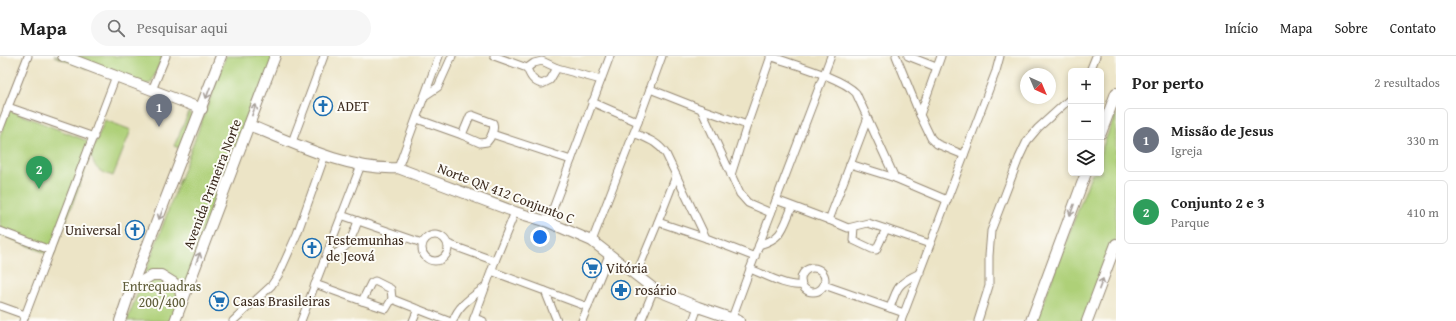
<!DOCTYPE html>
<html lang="pt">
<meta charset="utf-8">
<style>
body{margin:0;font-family:"Gentium Book Plus",serif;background:#f6f6f6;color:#222}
.controls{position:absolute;right:12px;top:12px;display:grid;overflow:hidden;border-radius:6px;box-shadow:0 2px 6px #0003}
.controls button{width:36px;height:36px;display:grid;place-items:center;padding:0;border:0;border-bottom:1px solid #e0e0e0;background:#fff;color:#222;font:20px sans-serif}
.compass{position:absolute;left:1020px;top:12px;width:36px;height:36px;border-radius:50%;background:#fff;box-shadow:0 2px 6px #0003;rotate:136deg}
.you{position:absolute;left:540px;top:181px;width:14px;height:14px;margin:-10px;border:3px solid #fff;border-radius:50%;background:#1a73e8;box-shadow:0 0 0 6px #1a73e833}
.badge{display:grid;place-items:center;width:26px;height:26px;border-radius:50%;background:#1f6fb2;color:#fff;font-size:13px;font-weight:700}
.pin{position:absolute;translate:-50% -33px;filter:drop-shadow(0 1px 2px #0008)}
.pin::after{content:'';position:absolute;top:21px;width:14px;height:12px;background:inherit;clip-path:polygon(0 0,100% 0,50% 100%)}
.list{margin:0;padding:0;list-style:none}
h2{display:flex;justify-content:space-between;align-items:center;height:52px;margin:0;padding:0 16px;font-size:17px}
h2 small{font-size:13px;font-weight:400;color:#767676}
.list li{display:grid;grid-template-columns:26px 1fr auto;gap:12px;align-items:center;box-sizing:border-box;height:64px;margin:0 8px 8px;padding:0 8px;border:1px solid #e0e0e0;border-radius:6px}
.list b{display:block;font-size:15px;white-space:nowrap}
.list p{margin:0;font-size:13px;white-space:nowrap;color:#767676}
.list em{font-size:13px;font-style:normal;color:#767676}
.icon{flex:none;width:22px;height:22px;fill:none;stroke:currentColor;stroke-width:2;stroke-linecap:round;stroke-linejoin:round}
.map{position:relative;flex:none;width:1116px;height:265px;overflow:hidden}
header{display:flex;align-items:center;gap:24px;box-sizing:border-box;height:56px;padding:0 20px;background:#fff;border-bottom:1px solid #e0e0e0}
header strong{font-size:19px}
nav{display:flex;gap:22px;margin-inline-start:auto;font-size:14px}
.search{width:280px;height:36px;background:#f6f6f6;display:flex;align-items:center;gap:10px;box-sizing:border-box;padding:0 14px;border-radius:22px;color:#767676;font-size:15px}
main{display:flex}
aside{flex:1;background:#fff}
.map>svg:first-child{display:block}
</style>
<header>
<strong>Mapa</strong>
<div class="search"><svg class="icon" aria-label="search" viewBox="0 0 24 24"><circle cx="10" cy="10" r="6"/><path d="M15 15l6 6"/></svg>Pesquisar aqui</div>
<nav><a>Início</a><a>Mapa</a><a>Sobre</a><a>Contato</a></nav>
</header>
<main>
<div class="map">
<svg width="1116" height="265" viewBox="0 0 1116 265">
<rect width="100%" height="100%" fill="#fdfcf7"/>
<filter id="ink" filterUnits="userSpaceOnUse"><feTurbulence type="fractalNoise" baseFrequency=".025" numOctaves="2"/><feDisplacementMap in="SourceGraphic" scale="8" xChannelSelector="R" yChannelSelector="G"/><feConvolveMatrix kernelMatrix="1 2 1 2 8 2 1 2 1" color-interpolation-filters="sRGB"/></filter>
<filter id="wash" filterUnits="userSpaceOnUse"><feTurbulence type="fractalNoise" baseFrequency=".012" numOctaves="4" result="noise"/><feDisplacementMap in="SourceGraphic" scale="16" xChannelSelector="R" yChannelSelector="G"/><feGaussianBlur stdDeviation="0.9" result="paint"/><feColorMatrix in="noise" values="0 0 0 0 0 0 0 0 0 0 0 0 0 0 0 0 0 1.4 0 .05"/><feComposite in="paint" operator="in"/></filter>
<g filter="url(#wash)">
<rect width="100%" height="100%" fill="#ece4c6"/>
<g fill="#aed078" stroke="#747d4b">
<path d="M54,0H163L151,27L137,31Z"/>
<path d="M226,0H276L177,265H127Z"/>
<path d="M9,54L95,88L105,64L131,74L113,120C98,115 95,114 91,98L53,200L0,178V80Z"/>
<path d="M189,56L192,60L191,68L181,93L174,90Z"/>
<path d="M1116,57V180L1084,265H1036L1092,117H1101V95Z"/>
</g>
</g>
<g filter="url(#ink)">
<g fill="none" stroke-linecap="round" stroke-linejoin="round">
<defs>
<g id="street">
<path d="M28,0L8,51L94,81"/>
<path d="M494,0L527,12"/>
<path d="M770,0C791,8 841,21 856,37L895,122L947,144"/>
<path d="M896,0L920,59L931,82L937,88L964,99"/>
<path d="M908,0L936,11"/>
<path d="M542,5L557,12L550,24L542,28C533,26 530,20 527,12L534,7Z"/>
<path d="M557,12L601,24"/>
<path d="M1090,15L1096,0"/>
<path d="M650,33L701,53L740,138L748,147L771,157"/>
<path d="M152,34L166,0"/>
<path d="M426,39L438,31L452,0"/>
<path d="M592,46L638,66"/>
<path d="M701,53L747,69"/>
<path d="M472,59L493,67C495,73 491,82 487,86L480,87L462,79L470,60Z"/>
<path d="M920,59L941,0"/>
<path d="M417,63L462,79"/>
<path d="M0,72L8,51"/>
<path d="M634,77C647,83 657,85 666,98L706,182L755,201"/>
<path d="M492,78L571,104"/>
<path d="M292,86L324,0"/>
<path d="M850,108L895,122"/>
<path d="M398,112L439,0"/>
<path d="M731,119L747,69L771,0"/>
<path d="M776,144L829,164L867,64"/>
<path d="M341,159L422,187"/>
<path d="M829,164L848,172L868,167L886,173L876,194L872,193L853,184L854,171"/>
<path d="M548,166L610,0"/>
<path d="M658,166L676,120"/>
<path d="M886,173L930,188"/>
<path d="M0,175L50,194"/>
<circle cx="435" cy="192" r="13"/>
<path d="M592,185L638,66L662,0"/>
<path d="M448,188L495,205"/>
<path d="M759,189C783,182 783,172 792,151"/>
<path d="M324,205C347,191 349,191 358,165"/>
<circle cx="813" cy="224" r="12"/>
<path d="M750,213C764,218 786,231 801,229"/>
<path d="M491,215L545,235L557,265"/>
<path d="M636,219L658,166L706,182"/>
<path d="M375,225L391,233L392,243L386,253L362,245L371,227Z"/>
<path d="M315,228L362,245"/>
<path d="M824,229L904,257"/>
<path d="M545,235L588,251"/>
<path d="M392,243L448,265"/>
<path d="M0,250L25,259"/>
<path d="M890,252C897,231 898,227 920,217"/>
<path d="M474,262L483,265"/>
<path d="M732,262L759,189L831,0"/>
<path d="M23,265L116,20"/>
<path d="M233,265L271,230L279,218L297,178L325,99"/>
<path d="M301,265L361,109"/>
<path d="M413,265L418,253"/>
<path d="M453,265C458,249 472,241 484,232"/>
<path d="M473,265L495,205L515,156"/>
<path d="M582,265L609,199"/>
<path d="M641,265L654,233"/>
<path d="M693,265L698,251"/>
<path d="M901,265L996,15L1000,0"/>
<path d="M978,265L989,230V200L991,175L1019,102L1027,85L1038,72L1071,42"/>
</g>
<g id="secondary">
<path d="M63,0L202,53"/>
<path d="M249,69C293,87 350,115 398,112L515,156L548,166L592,185L654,233L698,251L739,265"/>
<path d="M1101,77L1116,37"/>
<path d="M131,232L152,219H161L174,227L180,234L182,244"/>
<path d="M120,265L131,232L221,0"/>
<path d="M175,265L275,0"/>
<path d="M1031,265L1086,117"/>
<path d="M1087,265L1116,188"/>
</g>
</defs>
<use href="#street" stroke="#948772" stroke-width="9"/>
<use href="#secondary" stroke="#948772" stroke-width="12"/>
<use href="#street" stroke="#fff" stroke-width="7"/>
<use href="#secondary" stroke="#fff" stroke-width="10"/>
</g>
<defs><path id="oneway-shaft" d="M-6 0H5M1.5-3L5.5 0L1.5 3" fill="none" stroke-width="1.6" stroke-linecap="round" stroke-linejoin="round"/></defs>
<g stroke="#a79f9a">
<use href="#oneway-shaft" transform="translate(208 37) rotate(110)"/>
<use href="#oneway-shaft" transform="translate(254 54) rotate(-69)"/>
<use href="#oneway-shaft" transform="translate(1072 154) rotate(110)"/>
<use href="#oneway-shaft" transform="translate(161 158) rotate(112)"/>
<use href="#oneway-shaft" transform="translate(198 202) rotate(-69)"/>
<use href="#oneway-shaft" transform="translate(1101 228) rotate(-69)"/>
</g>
</g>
<defs>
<symbol id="church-ring" viewBox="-11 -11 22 22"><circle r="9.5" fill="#fdfcf7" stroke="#1f6fb2" stroke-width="1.5"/><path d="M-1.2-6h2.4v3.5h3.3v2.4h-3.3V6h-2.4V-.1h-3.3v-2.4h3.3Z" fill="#1f6fb2"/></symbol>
<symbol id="supermarket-ring" viewBox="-11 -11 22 22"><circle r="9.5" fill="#fdfcf7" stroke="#1f6fb2" stroke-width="1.5"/><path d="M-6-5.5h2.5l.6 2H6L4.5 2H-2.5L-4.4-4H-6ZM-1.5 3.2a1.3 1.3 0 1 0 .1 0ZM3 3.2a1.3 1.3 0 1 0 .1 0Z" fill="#1f6fb2"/></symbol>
<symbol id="pharmacy-ring" viewBox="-11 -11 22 22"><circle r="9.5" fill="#fdfcf7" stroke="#1f6fb2" stroke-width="1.5"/><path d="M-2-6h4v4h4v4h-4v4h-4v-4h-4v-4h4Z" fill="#1f6fb2"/></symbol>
</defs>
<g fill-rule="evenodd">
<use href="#church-ring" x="312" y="39" width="22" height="22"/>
<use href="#church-ring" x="124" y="163" width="22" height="22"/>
<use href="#church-ring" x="301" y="181" width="22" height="22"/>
<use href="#supermarket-ring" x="581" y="201" width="22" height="22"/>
<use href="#pharmacy-ring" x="610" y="223" width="22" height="22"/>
<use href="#supermarket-ring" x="208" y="234" width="22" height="22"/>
</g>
<g text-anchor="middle" stroke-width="4" stroke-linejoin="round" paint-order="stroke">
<g font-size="14" fill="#3b2a1e" stroke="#fdfcf7" text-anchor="start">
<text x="337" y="55">ADET</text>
<text x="121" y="179" text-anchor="end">Universal</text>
<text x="326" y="189">Testemunhas<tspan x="326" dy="16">de Jeová</tspan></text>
<text x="606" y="217">Vitória</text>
<text x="635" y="239">rosário</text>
<text x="233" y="250">Casas Brasileiras</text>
</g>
<g font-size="14" fill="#3b2a1e" stroke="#fdfcf7">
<text transform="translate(212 128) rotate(-69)" y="5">Avenida Primeira Norte</text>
<text transform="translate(506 137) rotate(21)" y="5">Norte QN 412 Conjunto C</text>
</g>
<g font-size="14" fill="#5e5c39" stroke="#fdfcf7">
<text x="162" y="235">Entrequadras<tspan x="162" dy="16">200/400</tspan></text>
</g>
</g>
</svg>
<div class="controls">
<button>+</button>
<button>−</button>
<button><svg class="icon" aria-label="layers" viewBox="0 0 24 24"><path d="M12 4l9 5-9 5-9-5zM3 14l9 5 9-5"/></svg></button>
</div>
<svg class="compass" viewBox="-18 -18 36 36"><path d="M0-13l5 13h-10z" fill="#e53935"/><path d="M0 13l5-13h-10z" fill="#767676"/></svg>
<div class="you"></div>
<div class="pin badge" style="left:159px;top:71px;background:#6b7280">1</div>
<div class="pin badge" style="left:39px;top:133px;background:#2e9e5b">2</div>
</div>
<aside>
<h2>Por perto<small>2 resultados</small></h2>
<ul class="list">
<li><span class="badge" style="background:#6b7280">1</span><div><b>Missão de Jesus</b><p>Igreja</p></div><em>330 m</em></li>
<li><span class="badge" style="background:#2e9e5b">2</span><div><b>Conjunto 2 e 3</b><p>Parque</p></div><em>410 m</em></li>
</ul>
</aside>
</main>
